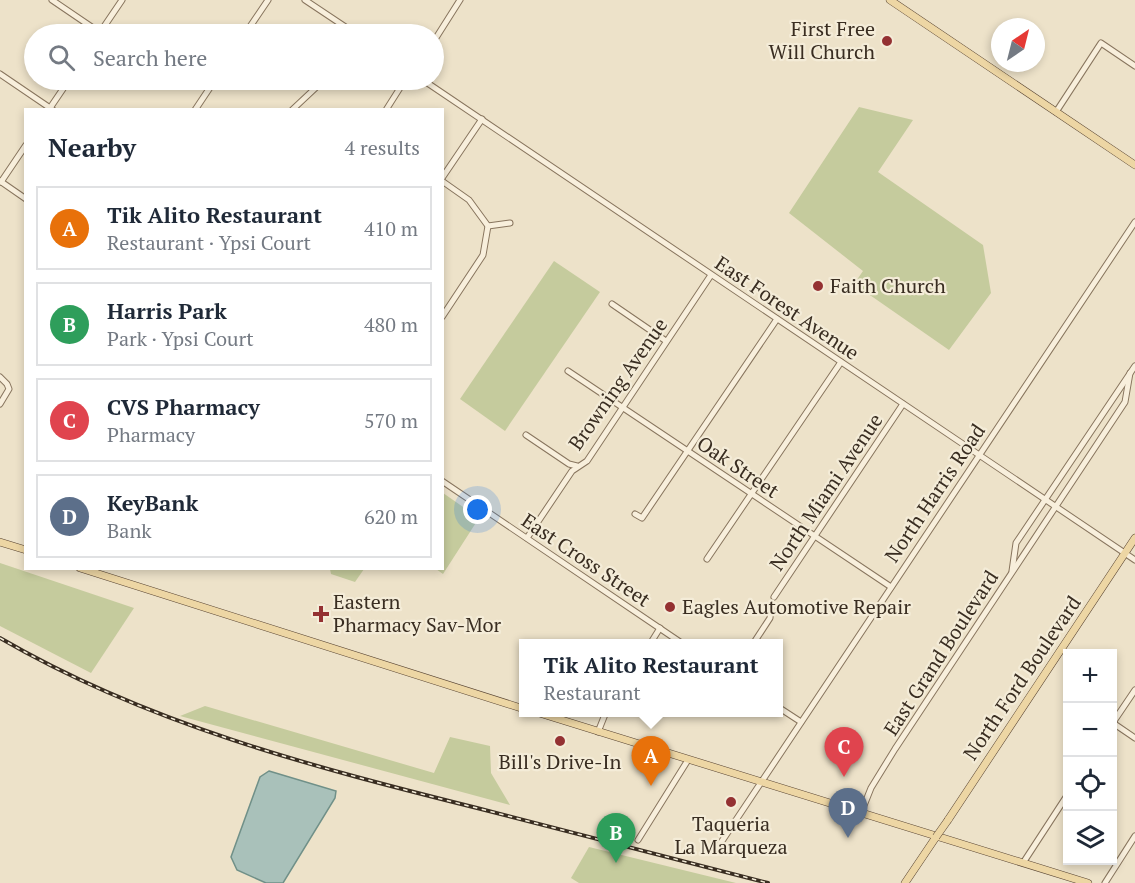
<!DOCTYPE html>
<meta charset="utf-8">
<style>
body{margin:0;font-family:"PT Serif",serif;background:#f6f6f7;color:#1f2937}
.controls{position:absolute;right:18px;bottom:18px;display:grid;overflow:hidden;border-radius:0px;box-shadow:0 3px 9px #0003}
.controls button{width:54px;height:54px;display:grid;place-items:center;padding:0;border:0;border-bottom:2px solid #e0e1e3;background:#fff;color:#1f2937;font:30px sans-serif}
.compass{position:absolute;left:991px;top:18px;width:54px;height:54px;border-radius:50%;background:#fff;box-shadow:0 3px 9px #0003;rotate:35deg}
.you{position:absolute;left:478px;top:510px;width:21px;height:21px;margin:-15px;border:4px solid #fff;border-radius:50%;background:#1a73e8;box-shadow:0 0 0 9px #1a73e833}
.badge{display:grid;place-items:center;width:39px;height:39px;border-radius:50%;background:#111827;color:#fff;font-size:20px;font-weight:700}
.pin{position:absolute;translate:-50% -50px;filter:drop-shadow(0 2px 3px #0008)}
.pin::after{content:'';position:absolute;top:32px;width:21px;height:18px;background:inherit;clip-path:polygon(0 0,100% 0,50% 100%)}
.popup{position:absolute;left:519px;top:639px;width:264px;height:78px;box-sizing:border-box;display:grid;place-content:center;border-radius:0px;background:#fff;filter:drop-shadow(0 2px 4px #0005);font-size:20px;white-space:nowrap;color:#747a83}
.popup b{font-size:22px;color:#1f2937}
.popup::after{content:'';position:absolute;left:50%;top:100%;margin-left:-12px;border:12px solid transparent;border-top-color:#fff}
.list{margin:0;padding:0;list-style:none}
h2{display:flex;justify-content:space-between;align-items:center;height:78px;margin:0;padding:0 24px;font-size:26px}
h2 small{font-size:20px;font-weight:400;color:#747a83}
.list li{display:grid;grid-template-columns:39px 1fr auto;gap:18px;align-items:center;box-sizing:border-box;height:84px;margin:0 12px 12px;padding:0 12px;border:2px solid #e0e1e3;border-radius:0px}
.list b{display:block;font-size:22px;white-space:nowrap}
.list p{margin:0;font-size:20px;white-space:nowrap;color:#747a83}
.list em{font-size:20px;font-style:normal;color:#747a83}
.icon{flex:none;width:33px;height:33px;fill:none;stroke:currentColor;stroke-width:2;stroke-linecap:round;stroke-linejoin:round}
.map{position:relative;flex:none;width:1135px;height:883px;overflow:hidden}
.search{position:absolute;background:#fff;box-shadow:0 3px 9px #0003;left:24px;top:24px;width:420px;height:66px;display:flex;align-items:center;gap:15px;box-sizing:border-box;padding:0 21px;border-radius:33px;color:#747a83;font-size:22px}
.panel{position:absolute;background:#fff;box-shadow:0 3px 9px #0003;left:24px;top:108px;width:420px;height:462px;border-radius:0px}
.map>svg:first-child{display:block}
</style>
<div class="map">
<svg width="1135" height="883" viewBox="0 0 1135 883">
<rect width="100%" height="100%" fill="#ede2c9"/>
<g fill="#c5cb9d">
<path d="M859,107L913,120L878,172L983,245L991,293L949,350L854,284L863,271L789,213Z"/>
<path d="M554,261L600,292L505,431L460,399Z"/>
<path d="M443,493L479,518L443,574L436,569L442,568Z"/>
<path d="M0,563L134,608L91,673L0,626Z"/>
<path d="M330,569V568L364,569L355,582L331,574Z"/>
<path d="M205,706L434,773L450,737L490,746L491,773L510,805L180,716Z"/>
<path d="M589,847L736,883H579L571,878Z"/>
</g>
<path fill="#a9c1ba" stroke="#709088" stroke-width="1.5" d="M269,771L336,791L335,798L283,883H266L237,870L231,857L260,777Z"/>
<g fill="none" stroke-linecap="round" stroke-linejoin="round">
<defs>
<g id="minor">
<path d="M52,0L102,34"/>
<path d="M305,0L356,34"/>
<path d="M99,34L122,0"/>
<path d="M245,34L268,0"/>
<path d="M434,41L460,0"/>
<path d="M0,74L53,110"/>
<path d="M423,80L1135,560"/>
<path d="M50,108L69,80"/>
<path d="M195,110L215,80"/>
<path d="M292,110L324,80"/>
<path d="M386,110L405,80"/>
<path d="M1056,112L1101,43L1135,66"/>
<path d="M442,178L482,119"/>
<path d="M0,181L26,199"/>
<path d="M442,181L469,200L488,226L483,255L442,317"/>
<path d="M1,182L26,145"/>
<path d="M488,226L510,223"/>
<path d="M612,304L666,341"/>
<path d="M568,371L891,587"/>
<path d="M0,377L7,384L9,389L0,404"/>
<path d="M526,435L569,464L577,466"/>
<path d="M442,481L683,644"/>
<path d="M635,514L642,518L777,319"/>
<path d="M527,538L572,471L587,461L711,275"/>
<path d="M707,559L841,362"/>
<path d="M1012,571L1016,543L1135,366"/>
<path d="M774,597L903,404"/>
<path d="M650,644L660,628"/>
<path d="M753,644L770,618L771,608"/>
<path d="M778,707L801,722"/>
<path d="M1113,723L1135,738"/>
<path d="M1112,724L1135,690"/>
<path d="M598,732L606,712"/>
<path d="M861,813L871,788L895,749L1125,402L1130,373"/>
<path d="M638,840L688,760"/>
<path d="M716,850L1135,222"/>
<path d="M1023,863L1068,794"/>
<path d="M1105,883L1135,836"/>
</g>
<g id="major">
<path d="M890,0L1135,165"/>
<path d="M0,542L26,550"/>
<path d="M80,568L524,709"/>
<path d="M536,712L1088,883"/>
<path d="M948,820L1135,538"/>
<path d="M905,883L936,837"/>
</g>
</defs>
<use href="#minor" stroke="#88755e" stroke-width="7"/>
<use href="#major" stroke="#574332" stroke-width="8"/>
<use href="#minor" stroke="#f8efdc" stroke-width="5"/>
<use href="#major" stroke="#edd6a4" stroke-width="7"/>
<defs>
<path id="rail" d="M0,638C148,724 313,767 477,808C574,833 671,858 768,883"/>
</defs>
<use href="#rail" stroke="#392d21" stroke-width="4"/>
<use href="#rail" stroke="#f4ecd8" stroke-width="1.5" stroke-dasharray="4.5" stroke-linecap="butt"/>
<defs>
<path id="major-bridge" d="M936,837L948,820"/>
</defs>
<use href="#major-bridge" stroke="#574332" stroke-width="8" stroke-linecap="butt"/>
<use href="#major-bridge" stroke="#edd6a4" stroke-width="7"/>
</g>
<g fill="#943132" stroke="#f4ecd8" stroke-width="2">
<circle cx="887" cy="41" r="6"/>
<circle cx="818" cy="286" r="6"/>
<circle cx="670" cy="607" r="6"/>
<path d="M318 605h6v6h6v6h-6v6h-6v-6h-6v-6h6z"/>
<circle cx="560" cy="741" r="6"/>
<circle cx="731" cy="802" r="6"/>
</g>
<g text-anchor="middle" stroke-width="4.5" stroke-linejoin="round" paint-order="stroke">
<g font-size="20" fill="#392d21" stroke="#f4ecd8" text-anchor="start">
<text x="875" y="36" text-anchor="end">First Free<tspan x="875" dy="23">Will Church</tspan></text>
<text x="830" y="293">Faith Church</text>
<text x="333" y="609">Eastern<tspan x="333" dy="23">Pharmacy Sav-Mor</tspan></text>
<text x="682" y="614">Eagles Automotive Repair</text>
<text x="560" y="769" text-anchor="middle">Bill's Drive-In</text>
<text x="731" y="831" text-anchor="middle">Taqueria<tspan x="731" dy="23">La Marqueza</tspan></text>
</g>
<g font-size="20" fill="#392d21" stroke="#f4ecd8">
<text transform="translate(787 308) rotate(34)" y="7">East Forest Avenue</text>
<text transform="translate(618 384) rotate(-55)" y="7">Browning Avenue</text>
<text transform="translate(738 467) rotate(34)" y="7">Oak Street</text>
<text transform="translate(826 492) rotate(-56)" y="7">North Miami Avenue</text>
<text transform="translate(935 493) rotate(-56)" y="7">North Harris Road</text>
<text transform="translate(586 560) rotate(34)" y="7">East Cross Street</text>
<text transform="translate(941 653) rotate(-57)" y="7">East Grand Boulevard</text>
<text transform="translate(1022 678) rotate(-56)" y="7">North Ford Boulevard</text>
</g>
</g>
</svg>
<div class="controls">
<button>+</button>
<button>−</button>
<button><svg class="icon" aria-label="locate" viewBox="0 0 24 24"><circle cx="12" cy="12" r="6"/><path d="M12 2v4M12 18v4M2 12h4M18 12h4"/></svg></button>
<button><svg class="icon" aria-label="layers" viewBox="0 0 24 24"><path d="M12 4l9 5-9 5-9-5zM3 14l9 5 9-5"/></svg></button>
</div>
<svg class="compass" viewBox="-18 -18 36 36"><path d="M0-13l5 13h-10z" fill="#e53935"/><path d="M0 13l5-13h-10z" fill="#747a83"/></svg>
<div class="you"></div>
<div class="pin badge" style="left:651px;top:786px;background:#e8710a">A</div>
<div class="popup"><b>Tik Alito Restaurant</b>Restaurant</div>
<div class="pin badge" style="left:616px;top:863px;background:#2e9e5b">B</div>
<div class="pin badge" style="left:844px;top:777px;background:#e0444e">C</div>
<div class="pin badge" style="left:848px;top:838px;background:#5c6f8a">D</div>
<div class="search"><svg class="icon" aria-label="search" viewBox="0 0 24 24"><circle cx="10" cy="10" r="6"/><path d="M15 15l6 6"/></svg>Search here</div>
<section class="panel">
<h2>Nearby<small>4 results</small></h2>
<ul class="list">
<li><span class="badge" style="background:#e8710a">A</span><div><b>Tik Alito Restaurant</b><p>Restaurant · Ypsi Court</p></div><em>410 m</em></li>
<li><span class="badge" style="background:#2e9e5b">B</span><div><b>Harris Park</b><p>Park · Ypsi Court</p></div><em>480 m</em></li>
<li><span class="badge" style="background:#e0444e">C</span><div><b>CVS Pharmacy</b><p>Pharmacy</p></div><em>570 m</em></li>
<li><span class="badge" style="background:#5c6f8a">D</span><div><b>KeyBank</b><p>Bank</p></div><em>620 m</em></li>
</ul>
</section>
</div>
